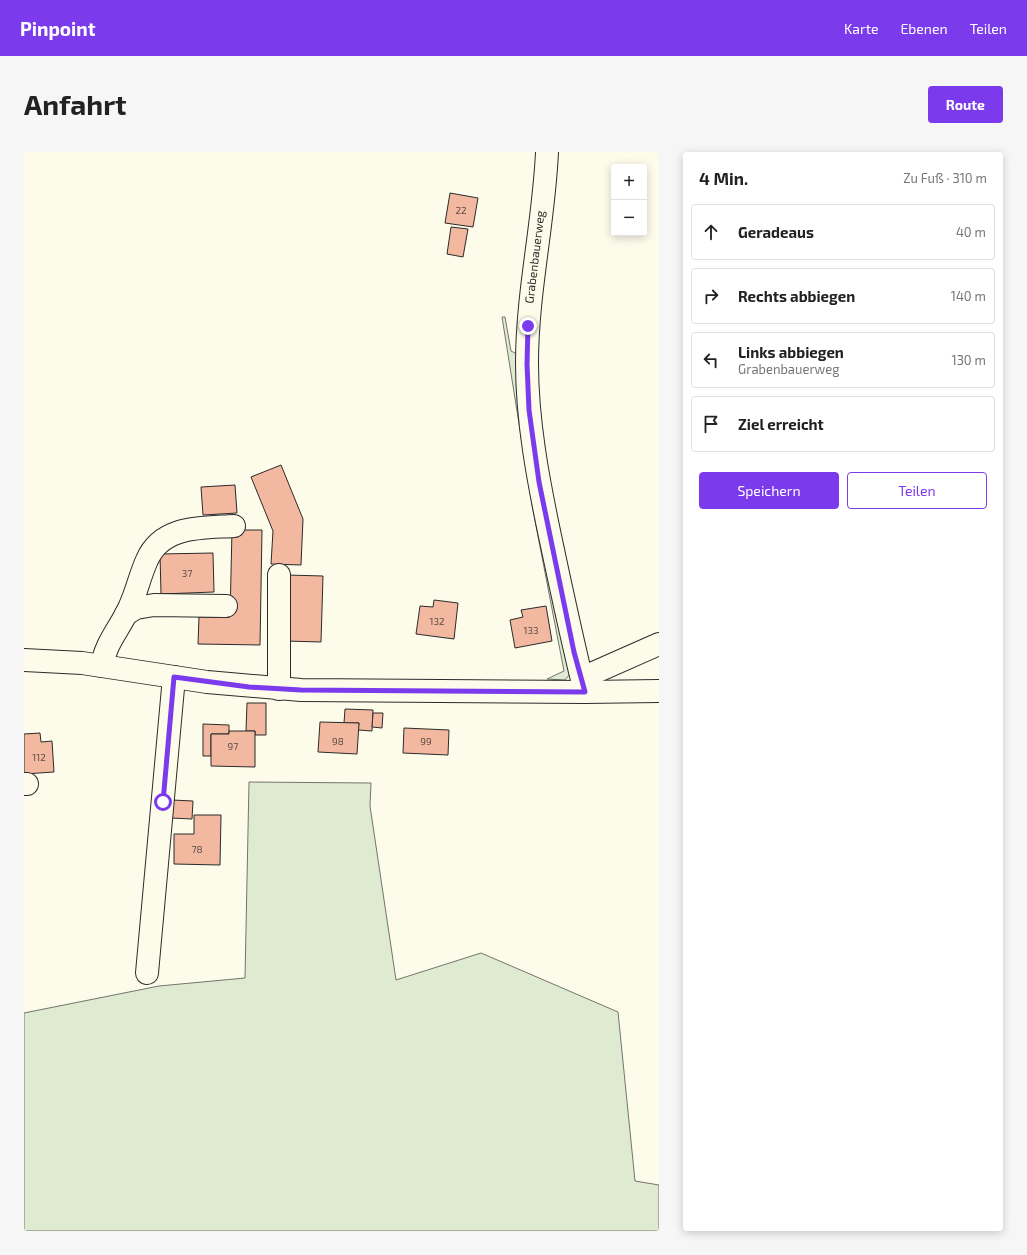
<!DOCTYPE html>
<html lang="de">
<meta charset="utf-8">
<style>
body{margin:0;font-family:"Exo 2",sans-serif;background:#f6f6f6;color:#222}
.controls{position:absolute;right:12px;top:12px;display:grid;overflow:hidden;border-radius:4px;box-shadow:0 2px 10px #0003}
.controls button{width:36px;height:36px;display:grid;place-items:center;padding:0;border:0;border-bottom:1px solid #e0e0e0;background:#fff;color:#222;font:20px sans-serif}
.stop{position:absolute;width:12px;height:12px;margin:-9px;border:3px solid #7c3aed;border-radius:50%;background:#fff}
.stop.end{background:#7c3aed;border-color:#fff;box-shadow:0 1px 4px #0008}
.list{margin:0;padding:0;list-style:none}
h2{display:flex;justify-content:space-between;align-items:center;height:52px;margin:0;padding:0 16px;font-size:17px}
h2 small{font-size:13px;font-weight:400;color:#767676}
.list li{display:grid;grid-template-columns:26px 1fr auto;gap:12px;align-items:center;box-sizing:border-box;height:56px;margin:0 8px 8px;padding:0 8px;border:1px solid #e0e0e0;border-radius:4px}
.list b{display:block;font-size:15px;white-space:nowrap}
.list p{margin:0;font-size:13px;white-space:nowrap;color:#767676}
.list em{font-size:13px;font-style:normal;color:#767676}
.actions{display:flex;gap:8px;padding:12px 16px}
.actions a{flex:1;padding:9px 0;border:1px solid #7c3aed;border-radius:4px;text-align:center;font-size:14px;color:#7c3aed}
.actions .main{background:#7c3aed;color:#fff}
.icon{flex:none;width:22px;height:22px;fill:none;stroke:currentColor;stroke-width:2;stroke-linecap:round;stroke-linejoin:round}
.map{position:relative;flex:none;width:635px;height:1079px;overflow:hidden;border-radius:4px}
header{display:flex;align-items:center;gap:24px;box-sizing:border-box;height:56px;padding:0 20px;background:#7c3aed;color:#fff}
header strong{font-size:19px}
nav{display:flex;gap:22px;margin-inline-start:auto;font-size:14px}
.intro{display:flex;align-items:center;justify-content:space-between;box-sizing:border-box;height:96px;padding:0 24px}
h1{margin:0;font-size:28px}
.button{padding:10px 18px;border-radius:4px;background:#7c3aed;color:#fff;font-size:14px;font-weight:700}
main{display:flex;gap:24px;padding:0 24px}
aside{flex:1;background:#fff;border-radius:4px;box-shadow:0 2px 10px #0003}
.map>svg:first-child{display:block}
</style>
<header>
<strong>Pinpoint</strong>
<nav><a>Karte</a><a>Ebenen</a><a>Teilen</a></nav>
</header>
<div class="intro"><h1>Anfahrt</h1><a class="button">Route</a></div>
<main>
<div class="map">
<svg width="635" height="1079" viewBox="0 0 635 1079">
<rect width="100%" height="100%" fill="#fdfbea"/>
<g fill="#deebd1" stroke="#74746e">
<path d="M478,165H481L487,199L493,202L546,522L541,528L523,527L540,519L508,353Z"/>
<path d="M225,630L347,631L346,654L372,828L457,801L594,860L611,1029L635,1033V1079H0V861L135,834L221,826Z"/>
</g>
<g fill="#f2b8a0" stroke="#2b2b2b">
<path d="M426,41L454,46L449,75L421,71Z"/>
<path d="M427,75L444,77L439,105L423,102Z"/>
<path d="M257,313L279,367L277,413L247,412L249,379L227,325Z"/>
<path d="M211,333L213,361L179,363L177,335Z"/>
<path d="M208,378H238L236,493L174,492L175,465H206Z"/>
<path d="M189,401L190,440L137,442L136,402Z"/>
<path d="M263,423L299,424L297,490L261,489Z"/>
<path d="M410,448L434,451L430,487L392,482L396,454L409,455Z"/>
<path d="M522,454L528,489L491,496L486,468L499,465L497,458Z"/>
<path d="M223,551H242V583H231V579H222Z"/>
<path d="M321,557L349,558L348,579L334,578L335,571H320Z"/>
<path d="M349,561H359L358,576L348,575Z"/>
<path d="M296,570L335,571L333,602L294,600Z"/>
<path d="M179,572L205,573V582H187V604H179Z"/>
<path d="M380,576L425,578L424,603L379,601Z"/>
<path d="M205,579H231V615L187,614V582H205Z"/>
<path d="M16,581L17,590L28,589L30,620L0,622V582Z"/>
<path d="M148,648L169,649L168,667L147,666Z"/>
<path d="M170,663H197L196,713L150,712V682H170Z"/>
</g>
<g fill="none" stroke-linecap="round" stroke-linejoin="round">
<defs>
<g id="minor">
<path d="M523,0C520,70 503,140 503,211C503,269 514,327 526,384C537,436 548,488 561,540"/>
<path d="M255,423V537"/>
<path d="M102,462L112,456L130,453L202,454"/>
<path d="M0,508L58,511L183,530L277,538L561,540L635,539"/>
<path d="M78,514C81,491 97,475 106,454C113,439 116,423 123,408C138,373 178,376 210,374"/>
<path d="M558,526L635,492"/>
<path d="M0,632H3"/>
<path d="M123,821L150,525"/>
</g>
</defs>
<use href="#minor" stroke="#2b2b2b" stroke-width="24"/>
<use href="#minor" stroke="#fdfbea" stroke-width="22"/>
</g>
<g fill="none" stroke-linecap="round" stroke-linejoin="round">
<path stroke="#7c3aed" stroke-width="5" d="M139,650L150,525L225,535L277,538L561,540L550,500L515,330L505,258L503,212L504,174"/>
</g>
<g text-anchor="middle" stroke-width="3" stroke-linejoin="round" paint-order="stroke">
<g font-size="10" fill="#5d4e48">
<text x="437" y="62">22</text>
<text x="163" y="425">37</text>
<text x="413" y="473">132</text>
<text x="507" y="482">133</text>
<text x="314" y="593">98</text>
<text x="402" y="593">99</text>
<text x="209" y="598">97</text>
<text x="15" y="609">112</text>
<text x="173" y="701">78</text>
</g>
<g font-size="12" fill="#2b2b2b" stroke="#fdfbea">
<text transform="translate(511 105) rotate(-83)" y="4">Grabenbauerweg</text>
</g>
</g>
</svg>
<div class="controls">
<button>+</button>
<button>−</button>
</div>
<div class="stop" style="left:139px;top:650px"></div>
<div class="stop end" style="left:504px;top:174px"></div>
</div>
<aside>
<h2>4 Min.<small>Zu Fuß · 310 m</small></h2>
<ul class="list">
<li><svg class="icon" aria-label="ahead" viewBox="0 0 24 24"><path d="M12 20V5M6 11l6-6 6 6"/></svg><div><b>Geradeaus</b></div><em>40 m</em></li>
<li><svg class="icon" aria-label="right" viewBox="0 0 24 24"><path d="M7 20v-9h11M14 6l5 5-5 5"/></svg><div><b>Rechts abbiegen</b></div><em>140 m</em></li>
<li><svg class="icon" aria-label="left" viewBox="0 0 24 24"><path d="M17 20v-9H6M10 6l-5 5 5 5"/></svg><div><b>Links abbiegen</b><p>Grabenbauerweg</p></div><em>130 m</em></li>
<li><svg class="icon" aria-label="arrive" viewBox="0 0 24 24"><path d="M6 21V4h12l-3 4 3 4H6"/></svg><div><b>Ziel erreicht</b></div></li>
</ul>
<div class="actions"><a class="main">Speichern</a><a>Teilen</a></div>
</aside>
</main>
